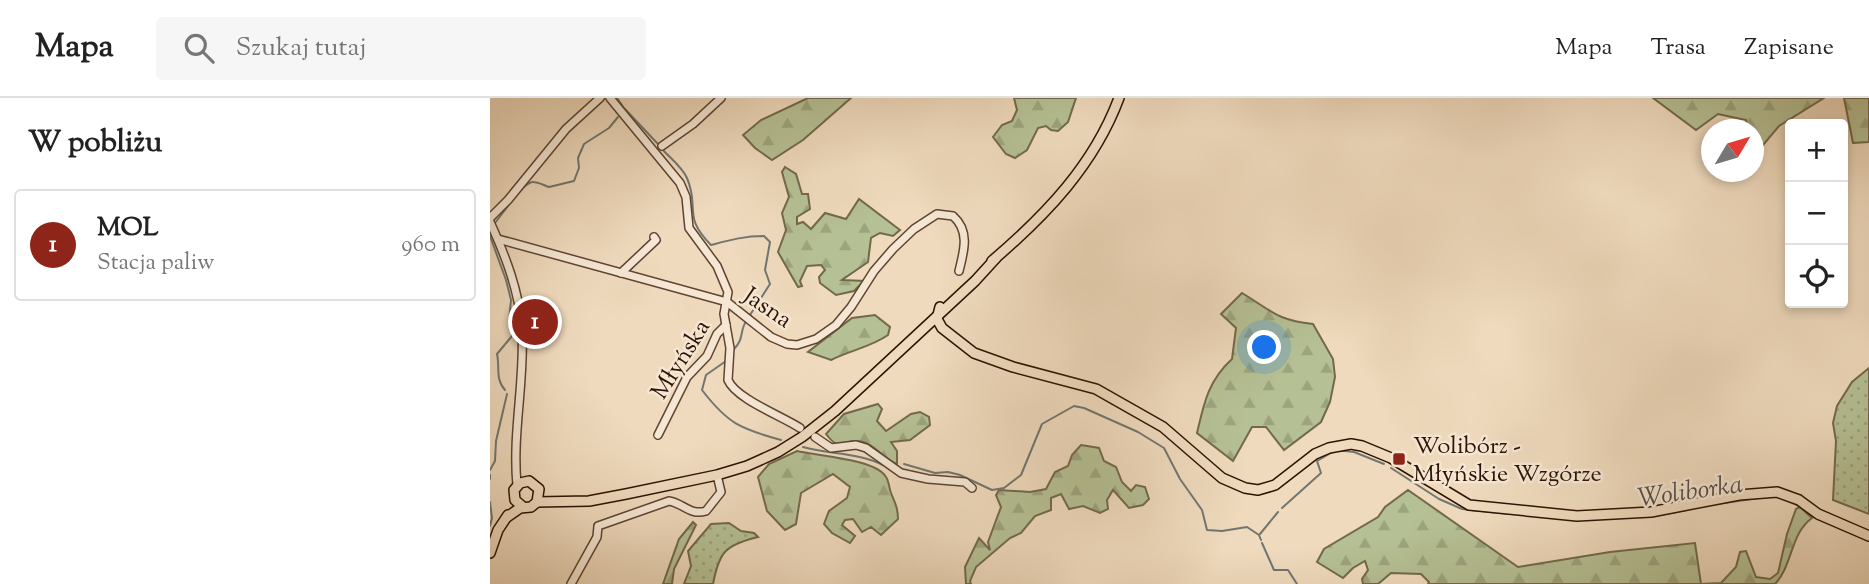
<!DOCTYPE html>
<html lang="pl">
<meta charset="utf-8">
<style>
body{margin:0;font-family:"Sorts Mill Goudy",serif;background:#f6f6f6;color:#222}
.controls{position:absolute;right:21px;top:21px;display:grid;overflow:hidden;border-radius:7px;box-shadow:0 4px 10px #0003}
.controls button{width:63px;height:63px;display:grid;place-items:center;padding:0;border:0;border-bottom:2px solid #e0e0e0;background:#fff;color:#222;font:35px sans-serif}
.compass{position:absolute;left:1211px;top:21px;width:63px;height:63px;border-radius:50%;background:#fff;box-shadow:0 4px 10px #0003;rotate:52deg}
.you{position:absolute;left:775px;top:250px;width:24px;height:24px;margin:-18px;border:5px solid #fff;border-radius:50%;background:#1a73e8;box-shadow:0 0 0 10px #1a73e833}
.badge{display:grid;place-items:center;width:46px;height:46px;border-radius:50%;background:#8f2418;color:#fff;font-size:23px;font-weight:700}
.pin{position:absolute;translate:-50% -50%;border:4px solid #fff;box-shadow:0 2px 7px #0006}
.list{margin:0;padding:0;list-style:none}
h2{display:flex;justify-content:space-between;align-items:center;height:91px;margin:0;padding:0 28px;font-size:30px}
h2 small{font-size:23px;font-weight:400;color:#767676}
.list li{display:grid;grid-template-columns:46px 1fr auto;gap:21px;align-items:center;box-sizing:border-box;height:112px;margin:0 14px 14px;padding:0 14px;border:2px solid #e0e0e0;border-radius:7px}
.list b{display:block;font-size:26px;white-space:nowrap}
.list p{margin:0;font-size:23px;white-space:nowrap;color:#767676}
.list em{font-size:23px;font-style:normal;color:#767676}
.icon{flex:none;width:38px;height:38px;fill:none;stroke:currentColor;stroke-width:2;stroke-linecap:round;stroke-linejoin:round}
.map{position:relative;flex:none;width:1379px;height:486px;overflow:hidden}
header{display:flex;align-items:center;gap:42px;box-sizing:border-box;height:98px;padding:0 35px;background:#fff;border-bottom:2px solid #e0e0e0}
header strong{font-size:33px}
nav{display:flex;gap:38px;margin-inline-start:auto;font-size:24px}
.search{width:490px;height:63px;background:#f6f6f6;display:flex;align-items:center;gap:18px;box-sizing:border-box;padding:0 24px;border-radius:7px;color:#767676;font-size:26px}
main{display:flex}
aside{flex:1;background:#fff}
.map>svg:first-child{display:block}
</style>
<header>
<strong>Mapa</strong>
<div class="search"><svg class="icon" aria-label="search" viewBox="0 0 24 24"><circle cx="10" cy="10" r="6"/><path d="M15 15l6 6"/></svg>Szukaj tutaj</div>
<nav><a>Mapa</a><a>Trasa</a><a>Zapisane</a></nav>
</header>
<main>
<aside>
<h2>W pobliżu<small></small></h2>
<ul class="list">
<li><span class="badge">1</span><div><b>MOL</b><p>Stacja paliw</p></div><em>960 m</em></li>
</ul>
</aside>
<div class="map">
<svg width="1379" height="486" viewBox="0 0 1379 486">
<defs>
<pattern id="grass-dots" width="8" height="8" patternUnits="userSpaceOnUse" patternTransform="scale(1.75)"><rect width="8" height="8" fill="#b5c094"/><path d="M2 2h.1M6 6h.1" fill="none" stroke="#9ca47e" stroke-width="1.8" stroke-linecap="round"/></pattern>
<pattern id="forest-firs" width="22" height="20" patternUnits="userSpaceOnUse" patternTransform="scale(1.75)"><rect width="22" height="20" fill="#b5c094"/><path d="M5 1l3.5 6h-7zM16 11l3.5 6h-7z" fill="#9ca47e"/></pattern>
</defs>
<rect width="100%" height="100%" fill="#efdabd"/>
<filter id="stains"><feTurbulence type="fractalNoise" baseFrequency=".00286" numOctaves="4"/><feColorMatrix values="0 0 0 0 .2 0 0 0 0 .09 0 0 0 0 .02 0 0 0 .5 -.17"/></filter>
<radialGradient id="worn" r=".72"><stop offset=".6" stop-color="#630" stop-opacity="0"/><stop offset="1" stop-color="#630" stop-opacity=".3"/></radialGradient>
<g fill="url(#grass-dots)" stroke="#72694b" stroke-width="2">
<path d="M1379,270V416L1343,402L1346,343L1343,325L1347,308L1362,284Z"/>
<path d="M239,425L251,433L264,435L268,439C235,447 229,454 223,486H194L201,468L198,453L221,426Z"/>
</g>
<g fill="url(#forest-firs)" stroke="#72694b" stroke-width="2">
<path d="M318,0H361L313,42L282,62L265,50L253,37L271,22Z"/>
<path d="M524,0H586L578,24L568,33L561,32L556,28L548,30L537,52L525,60L516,56L503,39L512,27L522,23L527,12Z"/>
<path d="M1163,0H1334L1289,28L1269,52L1264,51V32L1258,31L1256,22L1228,16L1206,32Z"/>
<path d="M1354,0H1379V44L1363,45Z"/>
<path d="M295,69L306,76L312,96H318L320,111L307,119V126L313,124L321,131L335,115L356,121L369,101L410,132L403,138L390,135L381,140L378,164L352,182L374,183L364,193L346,197L330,185L329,179L335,172L331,167L317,168L310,183L312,188L308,189L288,154L296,132L292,115L299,99L292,74Z"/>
<path d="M752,195C782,213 786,222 823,226L843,261L845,279L840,304L831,324L794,352L776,329H762L743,363L707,335C714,305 718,283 742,261L746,230L731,216Z"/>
<path d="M385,217L400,229L398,237C381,249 361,252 341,262L318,254L362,220Z"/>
<path d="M388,306L392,311L387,323L396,333L421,316L430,314L439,319L440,327L420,342L401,344L407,353V366C392,361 384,343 366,343C350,343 350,354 336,336L354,316Z"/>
<path d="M591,347L609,350L614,363L626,369L632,384L641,393L646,387L655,389L659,401L653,407L639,410L623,392L617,402L618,411L610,415L593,408L579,411L571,396L561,400V412L545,418L531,435L520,440L486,469L480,483L481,486H476L475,469L489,440L500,452L498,444L511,409L506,397L509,392L540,394L556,391L565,374L578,368L582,357Z"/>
<path d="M307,353C328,358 386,361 396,379C399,383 399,390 401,395C405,405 408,410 408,421L391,437L381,429L372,434L363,421L355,422L352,427L365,438L360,445L342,435L334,426L339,413L357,400L360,389L343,376L311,395L306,426L295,432L277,413L268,379L279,366Z"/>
<path d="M918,392L1028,469L1120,454L1205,445L1211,486L1231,485L1246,469L1250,454L1256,453L1266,479L1280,481L1288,475L1297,436L1306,411L1310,409L1322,420C1300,436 1303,467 1285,486H938L939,484L931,476L901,475L888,486H873L872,481L878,472L875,463L863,470L853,480L827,464L834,451L888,419L895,409Z"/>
<path d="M203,424L206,427L184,471L182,486H173L189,441Z"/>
</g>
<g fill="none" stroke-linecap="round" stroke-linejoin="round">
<g stroke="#717671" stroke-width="2">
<path d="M127,0L134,10L168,46"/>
<path d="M172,51C180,60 192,69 197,80C210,111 192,118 221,147C240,142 254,138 274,138L280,144L275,172L280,186L260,217"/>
<path d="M29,94C42,80 43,83 59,89L84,83L89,70L88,60L94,46L119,30L128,19"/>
<path d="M5,125L21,104"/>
<path d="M0,138L16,182L21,202L19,223L23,229L22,238L7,256C10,269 5,281 15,292"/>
<path d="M244,251C255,240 249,232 257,222"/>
<path d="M236,263L216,277L212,292C238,326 251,331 291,342"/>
<path d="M313,349C340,357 369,354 395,368"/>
<path d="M414,366L445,375L458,374L470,377L502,392L514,390L531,377L552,326L584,308L594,310L648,334L674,350L690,381L712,412L717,432L732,433L757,429L769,437L771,442"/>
<path d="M901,370L949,401L972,411L1020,416"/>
<path d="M0,372L5,363L6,343L17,296"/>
<path d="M0,377V381"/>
<path d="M0,404L2,420L0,428"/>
<path d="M1302,404L1321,416"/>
<path d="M1220,407L1269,400"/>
<path d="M792,410L831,375L827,363L846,352L864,354L894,366"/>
<path d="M1165,418L1197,412"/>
<path d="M1328,421L1352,431"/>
<path d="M770,436L788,414"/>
<path d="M772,445L784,472H798L807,486"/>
</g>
<defs>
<g id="minor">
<path d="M120,0L190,85L196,99L199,130L227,168L238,194L234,216L240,250L238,282C246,301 292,318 310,330"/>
<path d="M172,48L203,26L231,0"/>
<path d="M0,120L18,102L76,31L110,0"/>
<path d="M0,124C16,159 29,193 32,231C35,283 22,335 27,387"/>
<path d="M8,141L237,204L281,239L297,246L307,247L326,241L346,227L361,209L384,173L403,151L424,131L447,116L463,118C480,133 474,153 469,173"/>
<path d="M131,175L166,142L164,139"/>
<path d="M168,337L197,279L217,258L227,236L236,227"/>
<path d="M325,339L341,350L366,347L376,350L411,375L438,381L475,384L482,390"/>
<path d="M81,486L107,439L108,428L179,403C193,405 200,418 216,413L231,394L227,377"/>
</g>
<g id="major">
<path d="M502,163C556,117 604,67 629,0"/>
<path d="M450,209L447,221L452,230L484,255L523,269L606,291L673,329L732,380L755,390L768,392L785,387L825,356L839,350L861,346L872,348L901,360L979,407L1087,418L1161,414L1249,397L1287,394L1309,402L1328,416L1379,438"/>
<path d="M47,404L99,403L136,396L227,377L257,368L288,354L312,339L345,313L485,183L506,160"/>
<path d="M17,419L30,410L41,409L47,404L49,391L39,383L30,385L24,392L25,402L33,409"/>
<path d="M0,455L8,432L18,417"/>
</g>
</defs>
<use href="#minor" stroke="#5e4431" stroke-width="10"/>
<use href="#major" stroke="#2e1202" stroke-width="12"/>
<use href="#minor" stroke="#f5e7d4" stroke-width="7"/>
<use href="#major" stroke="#efdabd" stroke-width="9"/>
</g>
<rect fill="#8f2418" stroke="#f5e7d4" stroke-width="2.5" x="902" y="354" width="14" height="14" rx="3.5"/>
<g text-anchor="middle" stroke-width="5" stroke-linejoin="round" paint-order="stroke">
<g font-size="24" fill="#2e1202" stroke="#f5e7d4">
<text transform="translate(278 209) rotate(34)" y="8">Jasna</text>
<text transform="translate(190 261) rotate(-58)" y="8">Młyńska</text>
</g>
<g font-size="24" fill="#2e1202" stroke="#f5e7d4" text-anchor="start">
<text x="923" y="355">Wolibórz -<tspan x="923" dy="28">Młyńskie Wzgórze</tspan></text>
</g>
<g font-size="26" font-style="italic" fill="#554c43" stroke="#f5e7d4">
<text transform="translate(1200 392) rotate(-8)" y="9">Woliborka</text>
</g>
</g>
<rect width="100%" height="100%" filter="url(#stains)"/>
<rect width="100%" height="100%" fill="url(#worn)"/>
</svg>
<div class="controls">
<button>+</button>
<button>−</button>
<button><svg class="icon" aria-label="locate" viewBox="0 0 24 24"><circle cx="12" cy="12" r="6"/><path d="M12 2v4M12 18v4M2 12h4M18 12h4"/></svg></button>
</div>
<svg class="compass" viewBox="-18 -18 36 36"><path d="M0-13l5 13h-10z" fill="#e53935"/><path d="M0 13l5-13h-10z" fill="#767676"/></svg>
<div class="you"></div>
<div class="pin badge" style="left:45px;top:224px">1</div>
</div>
</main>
